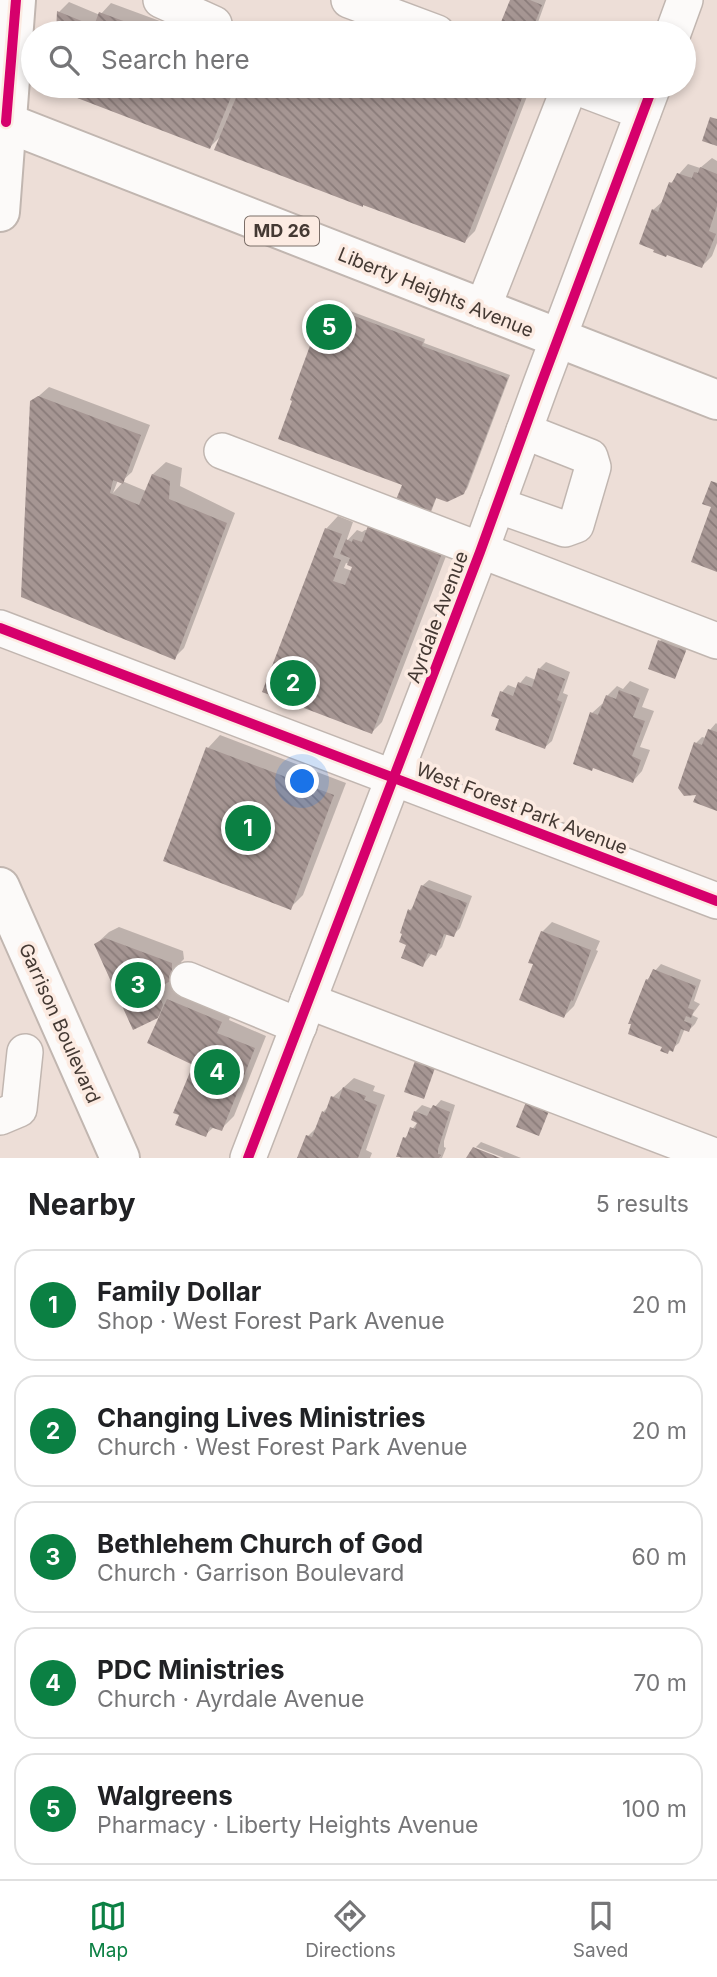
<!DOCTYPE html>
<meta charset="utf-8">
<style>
body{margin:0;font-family:Inter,sans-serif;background:#f2f2f2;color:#202124}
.you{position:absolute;left:303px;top:782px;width:24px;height:24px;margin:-18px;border:5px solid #fff;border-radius:50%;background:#1a73e8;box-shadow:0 0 0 10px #1a73e833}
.badge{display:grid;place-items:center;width:46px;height:46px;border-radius:50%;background:#0b8043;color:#fff;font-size:23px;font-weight:700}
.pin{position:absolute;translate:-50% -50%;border:4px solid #fff;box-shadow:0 2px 7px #0006}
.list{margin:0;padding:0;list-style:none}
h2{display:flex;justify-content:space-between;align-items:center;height:91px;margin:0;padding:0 28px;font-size:30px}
h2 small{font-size:23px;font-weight:400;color:#757577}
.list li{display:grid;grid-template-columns:46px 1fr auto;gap:21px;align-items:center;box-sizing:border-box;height:112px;margin:0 14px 14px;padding:0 14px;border:2px solid #e0e0e0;border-radius:21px}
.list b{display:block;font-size:26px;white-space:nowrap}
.list p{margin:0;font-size:23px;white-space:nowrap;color:#757577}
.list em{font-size:23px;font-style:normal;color:#757577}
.icon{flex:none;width:38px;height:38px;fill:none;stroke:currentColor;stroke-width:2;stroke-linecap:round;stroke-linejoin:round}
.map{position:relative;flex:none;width:717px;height:1158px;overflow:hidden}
.search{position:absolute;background:#fff;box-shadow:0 4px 10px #0003;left:21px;right:21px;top:21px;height:77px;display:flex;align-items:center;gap:18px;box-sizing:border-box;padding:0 24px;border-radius:38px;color:#757577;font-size:26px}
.sheet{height:721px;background:#fff}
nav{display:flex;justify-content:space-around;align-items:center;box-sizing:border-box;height:98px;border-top:2px solid #e0e0e0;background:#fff;font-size:19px;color:#757577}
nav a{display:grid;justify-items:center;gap:4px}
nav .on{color:#0b8043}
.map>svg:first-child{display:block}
</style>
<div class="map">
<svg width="717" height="1158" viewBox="0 0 717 1158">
<defs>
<pattern id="building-back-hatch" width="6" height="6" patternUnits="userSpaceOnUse" patternTransform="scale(1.75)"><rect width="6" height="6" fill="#a69693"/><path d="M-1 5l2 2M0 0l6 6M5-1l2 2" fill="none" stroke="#897b79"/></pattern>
</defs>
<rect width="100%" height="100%" fill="#edded7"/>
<g fill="#0003" fill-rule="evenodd">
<path d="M512,0H546L537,25L530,32Z"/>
<path d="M69,2L100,15L111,3L168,24L164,33H57L59,12Z"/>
<path d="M58,86H240V92L242,86H407L383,150L386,151L411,86H531L475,231L465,241L223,134L210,147L60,89Z"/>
<path d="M712,158L717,161V243L712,256L702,266L653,210L663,201L671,183L688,164L700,168Z"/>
<path d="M329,303L425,339L424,343L510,375L467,489L463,493L437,496L430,515L404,484L294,400L326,306Z"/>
<path d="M49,387L150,425L132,472L122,481L146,491L153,474L166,462L182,468L180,486L235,513L184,648L174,658L32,402ZM118,480L123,482L113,493Z"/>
<path d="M338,516L353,522L346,542L357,530L362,532L365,530L453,538L382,722L372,732L264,691L326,529ZM346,563L354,566L352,571L344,568Z"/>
<path d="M663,638L687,648L675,677L660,641Z"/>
<path d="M546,662L570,672L563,693L568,695L552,741L545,747L494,715L502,692L508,685L516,688L526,676L536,680L539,669Z"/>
<path d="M630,681L649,689L642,707L654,711L640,747L650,750L642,771L633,781L592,713L602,704H604L607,696L617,686L623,689Z"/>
<path d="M716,723L717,724V809L699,792L696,743L702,737L706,738L710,730Z"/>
<path d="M220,735L346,783L303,895L290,908L208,748Z"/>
<path d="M429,880L472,896L460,928L453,935L447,933L442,947L435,954L432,953L423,965L408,944L410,910L415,905L422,886Z"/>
<path d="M552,922L600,941L596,950L598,951L574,1006L564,1016L535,964L542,932Z"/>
<path d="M119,927L183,951L184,959L181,962L183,967L170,980L175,993L181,987L233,1009L229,1020L266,1036L234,1116L221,1129L214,1127L205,1135L195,1064L163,1014L134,1027L96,944L109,932Z"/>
<path d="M661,964L701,980L694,1001L700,1004L692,1015L698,1018L695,1024L689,1030L685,1028L679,1043L668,1052L647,980Z"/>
<path d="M354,1078L375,1086L373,1091L385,1095L366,1150L372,1153L370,1158H299L308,1136L318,1126L323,1112L330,1105L333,1097Z"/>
<path d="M441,1100L455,1105L444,1141V1147L446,1148L442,1158H400L405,1138L418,1122L415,1112L422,1105L433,1109Z"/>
<path d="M481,1142L521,1158H504L476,1147L474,1149Z"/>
</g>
<g fill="url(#building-back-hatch)">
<path d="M510,0H530L542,5L531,33L501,22Z"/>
<path d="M57,11L94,26L99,12L156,33H56Z"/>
<path d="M56,86H231V97L210,149L59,91Z"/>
<path d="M241,86H341L362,94L366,86H506L524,93L465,243L363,205V207L214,150Z"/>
<path d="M710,117L717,119V146L702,141Z"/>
<path d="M700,167L717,174V206L709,231L716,234L702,268L667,255L666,257L653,252L654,250L639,244L652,209L658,212L669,182L672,183L677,173L692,178L694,172L698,173Z"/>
<path d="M325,305L423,342L422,346L508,378L464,494L447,502L436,498L427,520L393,507L402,485L278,439L292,401L290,400Z"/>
<path d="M38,396L141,435L123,484L113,480L110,493L139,505L152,474L170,481L169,499L227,523L175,660L21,597L30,401Z"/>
<path d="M711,481L717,483V572L691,562L711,507L702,504Z"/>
<path d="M370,520L444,548L372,734L262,692L325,528L342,534L333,557L341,560L333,581L345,585L352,567L347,565L350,558L340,554L346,539L352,542L353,539L362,542Z"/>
<path d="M658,640L686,651L675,679L648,669Z"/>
<path d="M538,668L565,679L557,700L562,702L545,749L495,730L499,719L491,716L500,691L513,696L518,682L532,687Z"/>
<path d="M619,690L640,698L633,717L645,721L632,756L641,760L633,783L593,768L592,771L573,764L590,712L598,715L606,695L616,699Z"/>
<path d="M708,729L717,732V811L693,802L696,795L684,796L678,788L694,742L702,745Z"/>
<path d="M206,747L334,795L291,910L163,861Z"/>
<path d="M421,885L467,903L454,937L444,934L436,956L428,953L423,967L401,958L406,945L399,942L402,934L400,933L408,909L411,911Z"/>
<path d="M541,931L591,950L573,1001L571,1000L564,1018L519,1000L533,964L528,963Z"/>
<path d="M105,938L172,963V973L169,976L171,981L156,988L163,1005L158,1018L133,1030L94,944Z"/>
<path d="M653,969L696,986L688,1008L694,1010L691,1018L686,1016L684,1021L692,1024L689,1032L681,1029L673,1052L669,1050L668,1054L660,1051L662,1047L628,1034L631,1024H628L646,979L648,980Z"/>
<path d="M167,999L222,1022L217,1033L255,1048L222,1131L210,1127L206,1137L175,1125L179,1115L173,1113L193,1065L147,1043Z"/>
<path d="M415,1061L435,1068L424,1099L404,1092Z"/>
<path d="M343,1087L366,1096L364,1100L377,1105L358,1158H297L306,1135L312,1137L322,1111L325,1113L331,1096L339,1099Z"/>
<path d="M526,1102L549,1111L539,1136L516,1127Z"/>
<path d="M433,1105L450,1112L438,1149V1154L441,1155L439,1158L396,1157L403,1137L406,1138L410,1127L415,1129L417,1123L411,1120L414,1111L427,1116Z"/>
<path d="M473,1147L493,1155L500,1158H466Z"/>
</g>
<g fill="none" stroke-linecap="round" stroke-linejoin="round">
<defs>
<g id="minor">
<path d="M161,0L214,24"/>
<path d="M349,0L437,33"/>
<path d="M673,33L685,0"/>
<path d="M574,86L643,112"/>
<path d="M482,310L570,86"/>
<path d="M222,451L717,641"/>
<path d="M497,505L565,529L576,525L593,467L590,457L524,431"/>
<path d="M0,628L717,901"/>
<path d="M188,980L299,1026"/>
<path d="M308,1001L717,1157"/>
<path d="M0,1117L19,1109L25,1052"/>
<path d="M248,1158L480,552L541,384L653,86"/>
</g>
<g id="major">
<path d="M0,120L717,400"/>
<path d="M0,212L16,0"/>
<path d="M0,887L120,1158"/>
</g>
</defs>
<use href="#minor" stroke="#c1b6b0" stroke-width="38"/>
<use href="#major" stroke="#c1b6b0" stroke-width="42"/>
<use href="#minor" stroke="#fcfaf9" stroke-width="35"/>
<use href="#major" stroke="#fcfaf9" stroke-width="38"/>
<defs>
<g id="cycleway">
<path d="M6,122L16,0"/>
<path d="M0,628L717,901"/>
<path d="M248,1158L480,552L541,384L653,86"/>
</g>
</defs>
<use href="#cycleway" stroke="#fcebe2" stroke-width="15"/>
<use href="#cycleway" stroke="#d6006c" stroke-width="10"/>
</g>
<g text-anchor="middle" stroke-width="7" stroke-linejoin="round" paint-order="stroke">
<rect fill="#fcebe2" stroke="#7b6e68" stroke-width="2" x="245" y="216.5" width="74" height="29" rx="5"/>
<g font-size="18" font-weight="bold" fill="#443933">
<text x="282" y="237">MD 26</text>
</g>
<g font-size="19" fill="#443933" stroke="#fcebe2">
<text transform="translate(436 292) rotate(22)" y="7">Liberty Heights Avenue</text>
<text transform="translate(437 617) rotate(-69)" y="7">Ayrdale Avenue</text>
<text transform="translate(522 808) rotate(21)" y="7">West Forest Park Avenue</text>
<text transform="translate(60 1023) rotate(66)" y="7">Garrison Boulevard</text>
</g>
</g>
</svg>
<div class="you"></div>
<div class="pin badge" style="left:248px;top:828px">1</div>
<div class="pin badge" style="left:293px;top:683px">2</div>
<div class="pin badge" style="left:138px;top:985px">3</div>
<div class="pin badge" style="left:217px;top:1072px">4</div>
<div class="pin badge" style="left:329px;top:327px">5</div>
<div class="search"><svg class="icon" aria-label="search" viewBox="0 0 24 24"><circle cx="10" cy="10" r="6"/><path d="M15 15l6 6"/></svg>Search here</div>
</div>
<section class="sheet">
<h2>Nearby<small>5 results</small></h2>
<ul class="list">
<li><span class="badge">1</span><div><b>Family Dollar</b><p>Shop · West Forest Park Avenue</p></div><em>20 m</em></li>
<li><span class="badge">2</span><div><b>Changing Lives Ministries</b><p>Church · West Forest Park Avenue</p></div><em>20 m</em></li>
<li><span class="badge">3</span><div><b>Bethlehem Church of God</b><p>Church · Garrison Boulevard</p></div><em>60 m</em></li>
<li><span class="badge">4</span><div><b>PDC Ministries</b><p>Church · Ayrdale Avenue</p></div><em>70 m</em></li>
<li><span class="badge">5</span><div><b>Walgreens</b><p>Pharmacy · Liberty Heights Avenue</p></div><em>100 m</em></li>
</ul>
</section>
<nav>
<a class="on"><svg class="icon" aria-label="map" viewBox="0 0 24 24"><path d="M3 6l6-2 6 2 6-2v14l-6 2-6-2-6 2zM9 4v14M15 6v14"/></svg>Map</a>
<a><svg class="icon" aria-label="directions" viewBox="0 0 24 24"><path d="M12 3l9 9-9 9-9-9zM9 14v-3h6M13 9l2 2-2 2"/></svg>Directions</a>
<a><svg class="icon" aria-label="saved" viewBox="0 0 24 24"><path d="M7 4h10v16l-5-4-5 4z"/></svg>Saved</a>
</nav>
